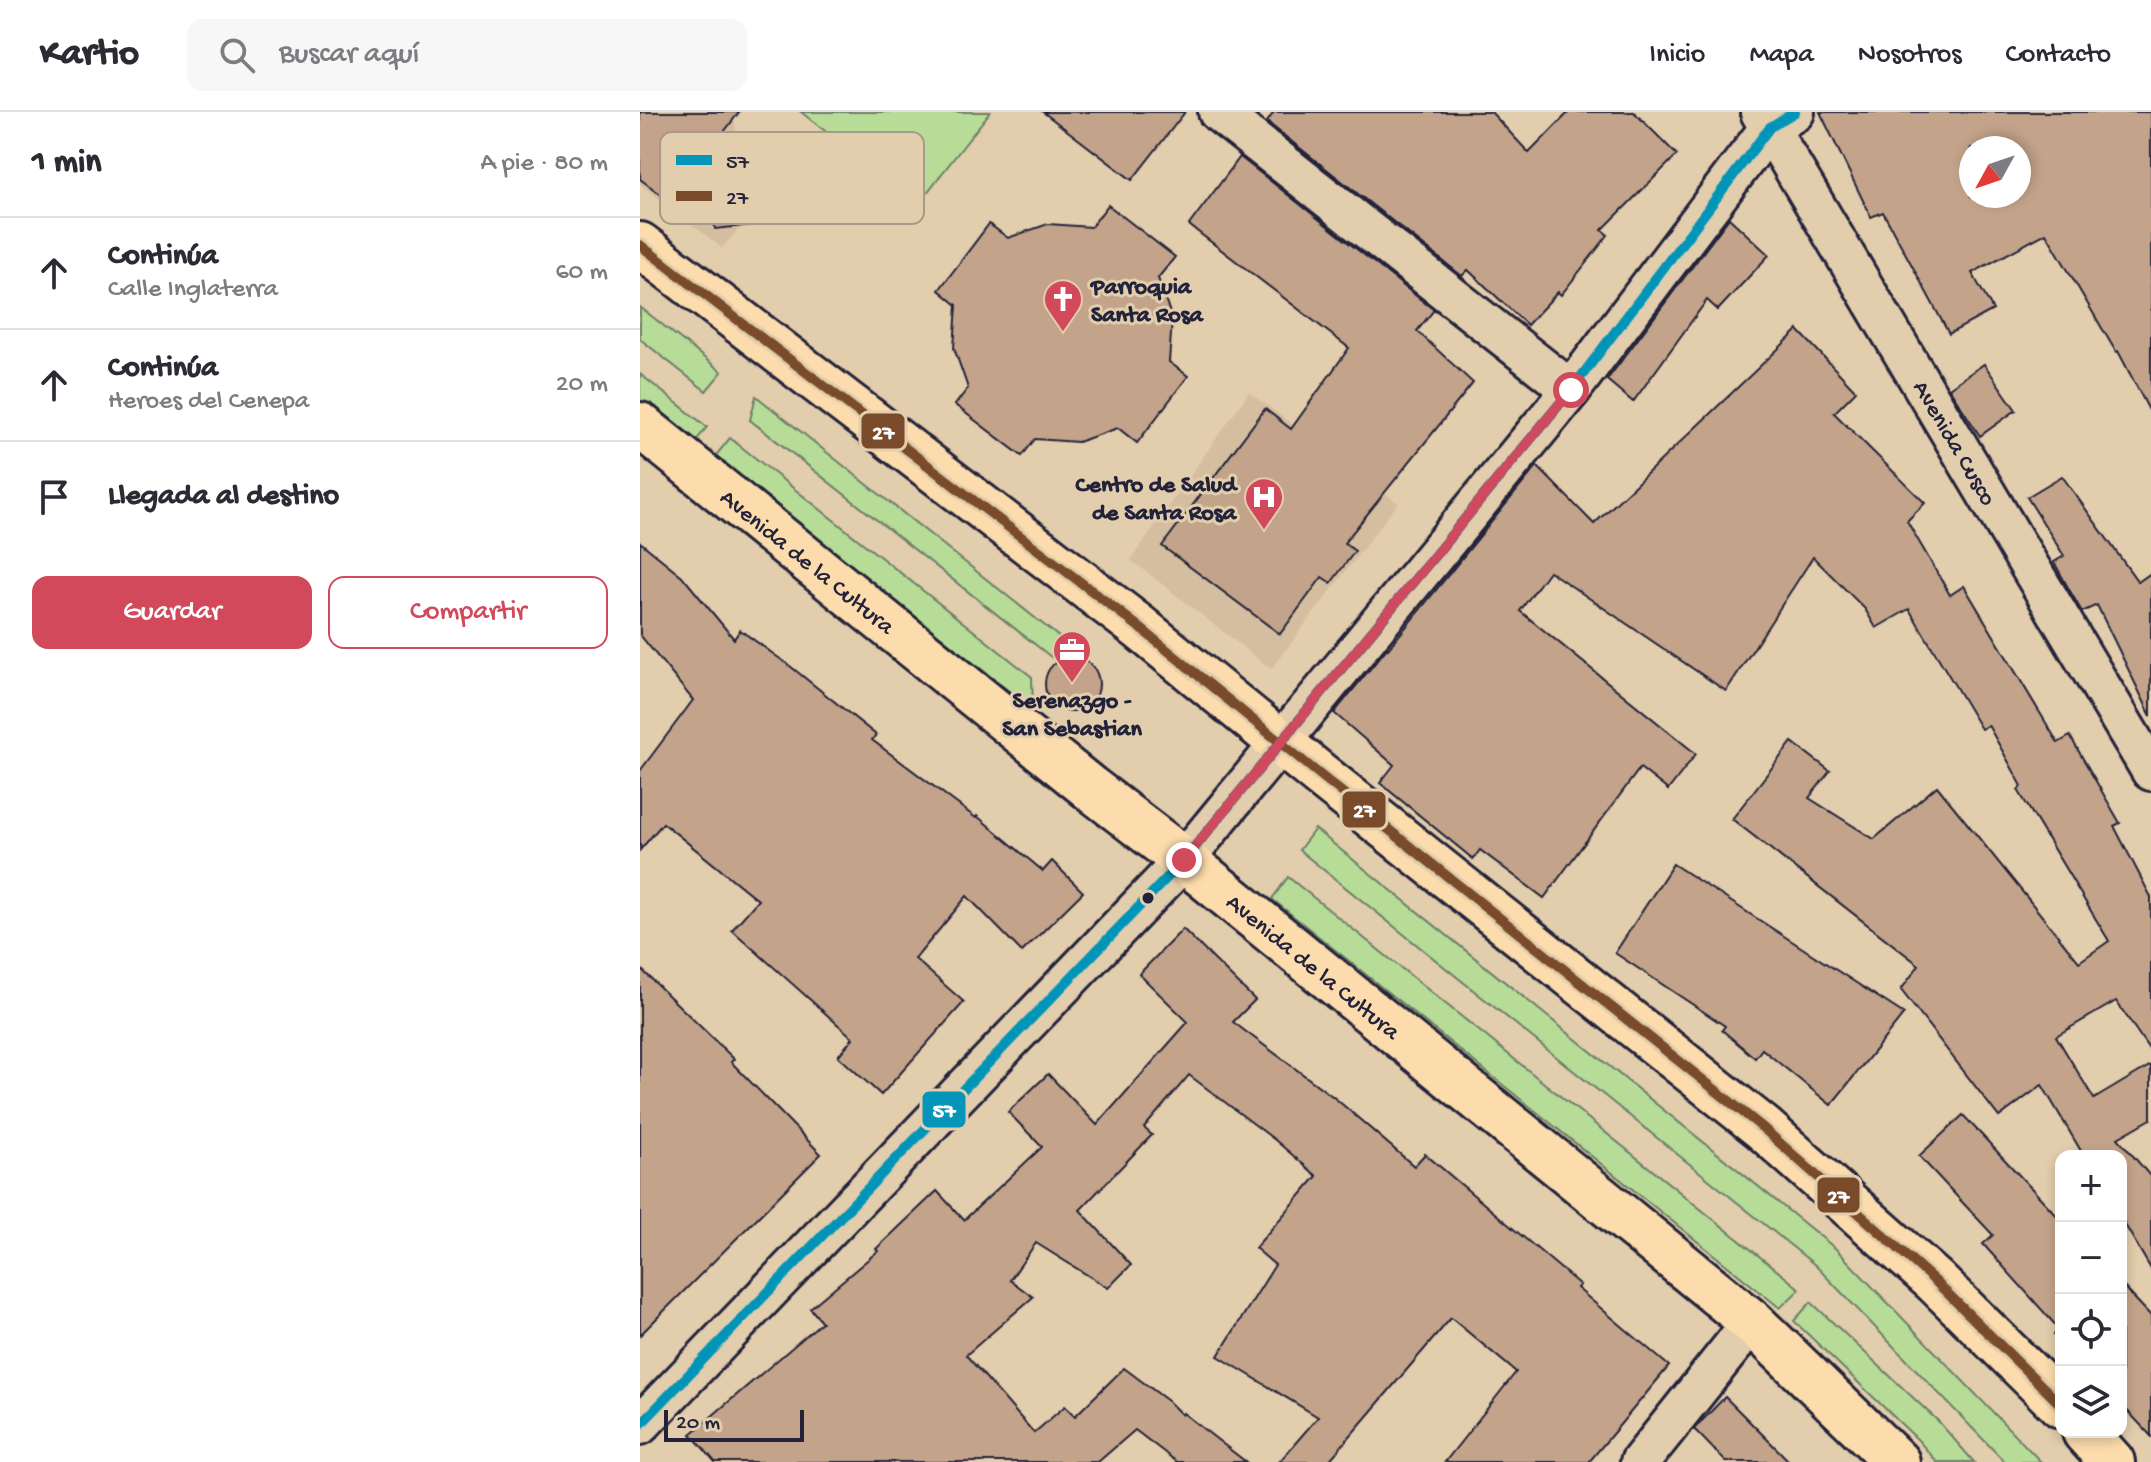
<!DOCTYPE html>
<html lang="es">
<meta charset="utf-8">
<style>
body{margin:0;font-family:"Gochi Hand",sans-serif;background:#f7f7f7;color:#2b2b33}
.controls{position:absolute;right:24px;bottom:24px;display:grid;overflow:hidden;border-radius:16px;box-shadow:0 4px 12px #0003}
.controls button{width:72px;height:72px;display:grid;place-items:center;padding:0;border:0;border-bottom:2px solid #e1e1e2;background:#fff;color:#2b2b33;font:40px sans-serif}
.compass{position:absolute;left:1319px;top:24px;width:72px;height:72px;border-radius:50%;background:#fff;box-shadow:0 4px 12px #0003;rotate:230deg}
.scale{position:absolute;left:24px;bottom:20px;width:140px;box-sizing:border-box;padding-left:8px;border:4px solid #22223b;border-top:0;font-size:22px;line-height:28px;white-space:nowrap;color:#22223b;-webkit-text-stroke:6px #e2cdac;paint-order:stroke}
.stop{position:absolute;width:24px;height:24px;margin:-18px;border:6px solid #d1495b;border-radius:50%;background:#fff}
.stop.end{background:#d1495b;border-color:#fff;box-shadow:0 2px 8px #0008}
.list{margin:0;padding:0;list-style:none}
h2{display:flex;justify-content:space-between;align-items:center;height:104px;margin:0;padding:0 32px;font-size:34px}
h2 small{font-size:26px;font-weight:400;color:#7c7c81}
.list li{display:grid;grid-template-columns:52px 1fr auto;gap:24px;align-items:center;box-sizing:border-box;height:112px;padding:0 32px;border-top:2px solid #e1e1e2}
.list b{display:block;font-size:30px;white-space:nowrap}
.list p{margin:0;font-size:26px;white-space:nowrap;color:#7c7c81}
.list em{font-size:26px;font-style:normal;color:#7c7c81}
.actions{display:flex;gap:16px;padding:24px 32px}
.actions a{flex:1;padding:18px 0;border:2px solid #d1495b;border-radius:16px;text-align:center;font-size:28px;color:#d1495b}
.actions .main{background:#d1495b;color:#fff}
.icon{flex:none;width:44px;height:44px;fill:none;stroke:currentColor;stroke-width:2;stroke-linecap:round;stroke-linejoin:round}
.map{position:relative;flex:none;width:1511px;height:1350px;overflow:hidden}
header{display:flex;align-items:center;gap:48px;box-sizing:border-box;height:112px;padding:0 40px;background:#fff;border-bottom:2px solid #e1e1e2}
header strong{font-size:38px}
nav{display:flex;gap:44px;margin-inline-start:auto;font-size:28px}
.search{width:560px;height:72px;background:#f7f7f7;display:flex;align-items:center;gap:20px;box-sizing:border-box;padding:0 28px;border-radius:16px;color:#7c7c81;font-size:30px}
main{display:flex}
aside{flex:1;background:#fff}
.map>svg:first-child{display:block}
</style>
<header>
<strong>Kartio</strong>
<div class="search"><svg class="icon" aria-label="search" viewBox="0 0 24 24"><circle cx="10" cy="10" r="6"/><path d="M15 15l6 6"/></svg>Buscar aquí</div>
<nav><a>Inicio</a><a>Mapa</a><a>Nosotros</a><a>Contacto</a></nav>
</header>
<main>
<aside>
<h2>1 min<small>A pie · 80 m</small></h2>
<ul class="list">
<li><svg class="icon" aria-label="ahead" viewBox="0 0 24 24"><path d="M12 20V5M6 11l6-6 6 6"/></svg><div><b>Continúa</b><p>Calle Inglaterra</p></div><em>60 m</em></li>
<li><svg class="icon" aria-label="ahead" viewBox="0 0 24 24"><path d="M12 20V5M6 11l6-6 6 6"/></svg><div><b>Continúa</b><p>Heroes del Cenepa</p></div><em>20 m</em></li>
<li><svg class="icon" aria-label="arrive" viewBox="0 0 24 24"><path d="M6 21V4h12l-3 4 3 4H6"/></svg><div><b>Llegada al destino</b></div></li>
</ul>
<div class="actions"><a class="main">Guardar</a><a>Compartir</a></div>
</aside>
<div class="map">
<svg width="1511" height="1350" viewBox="0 0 1511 1350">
<rect width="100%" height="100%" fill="#e2cdac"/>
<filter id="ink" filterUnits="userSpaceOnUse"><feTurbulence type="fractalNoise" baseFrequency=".0125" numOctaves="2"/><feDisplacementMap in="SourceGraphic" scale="16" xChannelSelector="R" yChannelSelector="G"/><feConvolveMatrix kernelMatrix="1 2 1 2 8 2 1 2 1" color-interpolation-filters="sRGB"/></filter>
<g filter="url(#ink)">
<g fill="#d5bea0">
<path d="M0,0H93L111,103L82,136L0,72Z"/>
<path d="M609,280L758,391L631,557L491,448Z"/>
</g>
<g fill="#b7dc97" stroke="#6c7f69" stroke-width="2">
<path d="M161,0H350L278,92Z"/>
<path d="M0,195L82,260L66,279L0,227Z"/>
<path d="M0,262L67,315L51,335L0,295Z"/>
<path d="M116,284L419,525L411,545L110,308Z"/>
<path d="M90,326L392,565L393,598L73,347Z"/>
<path d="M675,717L1196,1137L1401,1350H1365L1175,1153L659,738Z"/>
<path d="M648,765L1160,1177L1140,1196L632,787Z"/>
<path d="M1171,1190L1299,1310L1334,1350H1297L1278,1328L1154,1209Z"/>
</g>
<g fill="#c3a48a" stroke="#22223b" stroke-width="2" fill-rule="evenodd">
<path d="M0,0H99L69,40L103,36L112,113L75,117L66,43L31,90L0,67Z"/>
<path d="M403,0H545L492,68Z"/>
<path d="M634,0H851L889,41L929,0H994L1037,43L962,118L968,123L921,183L918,180L887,213L828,158L822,164L627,10Z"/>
<path d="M1180,0H1511V302L1478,239L1476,240L1406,121L1332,161L1353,198L1309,222L1243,100L1231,105ZM1331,36H1379V84H1331Z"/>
<path d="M600,45L794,198L777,219L833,271L704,431L715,439L691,471L682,465L640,522L522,434L625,297L651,317L709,236L549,113Z"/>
<path d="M468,93L535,145L518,166L532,207L529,250L548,264L497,331L478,316L438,330L395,327L382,344L315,293L328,276L314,236L317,193L299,178L349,112L368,126L408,112L451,115Z"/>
<path d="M1089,106L1129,143L1078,198L1067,188L993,290L967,268Z"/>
<path d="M1158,218L1216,279L1194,301L1285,391L1267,409L1310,483L1324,474L1418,631L1430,624L1480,711L1474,714L1511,785V940L1476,889L1416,924L1454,987L1511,953V1007L1478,1026L1511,1065V1157L1481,1106V1044H1444L1402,973L1359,1005L1261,878L1279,853L1092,707L1152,630L1190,659L1169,686L1234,727L1297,674L1439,850L1469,829L1378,678L1382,674L1348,613L1341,617L1269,497L1236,516L1225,497L1173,445L1086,579L909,459L880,499L1056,642L1028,678L1000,656L904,786L840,738L833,747L740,671L754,653L694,601L747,536L748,537L897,354L954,412Z"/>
<path d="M1344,252L1376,298L1340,324L1309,276Z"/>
<path d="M1422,364L1498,470L1511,461V604L1457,493L1442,500L1430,479L1414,450L1424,444L1387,385Z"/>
<path d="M0,430L42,464L94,527L100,518L150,554L236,623L232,628L336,706L337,704L403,759L412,749L443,780L382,840L327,784L275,847L324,890L241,983L198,944L213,926L92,818L118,788L23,711L0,738V659L53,588L0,523Z"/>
<circle cx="432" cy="572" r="27"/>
<path d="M1033,752L1264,902L1191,993L1122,937L1115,946L1082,918L1085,914L975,841Z"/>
<path d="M543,817L615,888L593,910L696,987L774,1054L785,1042L940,1173L937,1176L1029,1254L949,1350H805L876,1260L811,1206L688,1350H639L678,1305L578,1244L635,1153L615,1136L677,1064L635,1028L549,963L504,1016L512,1023L440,1098L491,1153L468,1176L396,1131L370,1168L393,1185L326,1243L394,1321L425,1294L435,1304L484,1256L528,1289L542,1303L543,1301L606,1350H537L495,1318L458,1350H75L51,1322L182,1210L170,1196L238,1139L236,1137L297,1079L324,1108L402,1035L368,1000L408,962L457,1013L548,910L499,862Z"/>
<path d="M0,856L94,947L91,950L181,1042L0,1223Z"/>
<path d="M1323,1003L1421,1108V1229L1414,1222L1419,1217L1343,1132L1353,1123L1279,1044Z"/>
<path d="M1481,1172L1511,1204V1324L1481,1292Z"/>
<path d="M1085,1285L1150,1350H1086L1054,1317Z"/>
</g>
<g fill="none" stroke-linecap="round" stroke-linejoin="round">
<defs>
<g id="street">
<path d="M578,0L931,278"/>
<path id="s1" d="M1120,0L1511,659"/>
<path d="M0,1313L544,748L931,278L1130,15L1155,0"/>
<path d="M1000,1350L1112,1210"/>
</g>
<g id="highway">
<path d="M0,133L499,515L679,662L1123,1016L1295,1169L1421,1293"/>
<path id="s2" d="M0,313L450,676L544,748L1112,1210L1257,1350"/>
<path d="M1445,1320L1472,1350"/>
</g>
</defs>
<use href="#street" stroke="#22223b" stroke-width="44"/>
<use href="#highway" stroke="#22223b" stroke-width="50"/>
<use href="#street" stroke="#e2cdac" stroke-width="38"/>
<use href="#highway" stroke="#fcdcac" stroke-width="44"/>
<defs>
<path id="bus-1" d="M0,1313L544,748L931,278L1130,15L1155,0"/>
<path id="bus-2" d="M0,133L499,515L679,662L1123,1016L1295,1169L1421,1293"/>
</defs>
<use href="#bus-1" stroke="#e2cdac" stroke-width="16"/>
<use href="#bus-2" stroke="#e2cdac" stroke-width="16"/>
<use href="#bus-1" stroke="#0595b8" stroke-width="10"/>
<use href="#bus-2" stroke="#7a4b2a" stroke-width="10"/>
</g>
</g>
<g fill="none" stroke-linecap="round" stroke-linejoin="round" filter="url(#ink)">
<path stroke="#d1495b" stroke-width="10" d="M544,748L931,278"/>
</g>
<defs>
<symbol id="church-pin" viewBox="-11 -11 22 30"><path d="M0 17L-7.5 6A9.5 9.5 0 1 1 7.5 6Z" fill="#d1495b" stroke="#e2cdac"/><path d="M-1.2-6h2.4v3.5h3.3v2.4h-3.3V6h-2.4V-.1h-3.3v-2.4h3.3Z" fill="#fff"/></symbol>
<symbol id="hospital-pin" viewBox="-11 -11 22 30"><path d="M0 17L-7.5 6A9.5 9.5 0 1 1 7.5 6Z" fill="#d1495b" stroke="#e2cdac"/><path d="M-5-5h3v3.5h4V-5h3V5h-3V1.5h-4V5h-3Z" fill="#fff"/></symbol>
<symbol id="office-pin" viewBox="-11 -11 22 30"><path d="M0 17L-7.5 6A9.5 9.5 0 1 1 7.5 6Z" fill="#d1495b" stroke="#e2cdac"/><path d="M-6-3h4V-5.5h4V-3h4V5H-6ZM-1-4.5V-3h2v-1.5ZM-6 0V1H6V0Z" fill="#fff"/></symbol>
</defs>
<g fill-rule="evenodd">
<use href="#church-pin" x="401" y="165" width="44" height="60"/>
<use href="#hospital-pin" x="602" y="363" width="44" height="60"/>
<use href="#office-pin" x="410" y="516" width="44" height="60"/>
</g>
<circle fill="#22223b" stroke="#e2cdac" stroke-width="3" cx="508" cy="786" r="7"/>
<g text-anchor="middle" stroke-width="6" stroke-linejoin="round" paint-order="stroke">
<g font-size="24" font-weight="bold" fill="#22223b" stroke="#e2cdac" text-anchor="start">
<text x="451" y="181">Parroquia<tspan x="451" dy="28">Santa Rosa</tspan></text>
<text x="596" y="379" text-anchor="end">Centro de Salud<tspan x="596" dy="28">de Santa Rosa</tspan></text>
<text x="432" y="595" text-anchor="middle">Serenazgo -<tspan x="432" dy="28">San Sebastian</tspan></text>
</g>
<g font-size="24" fill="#22223b" stroke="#e2cdac">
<text dy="8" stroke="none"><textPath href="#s1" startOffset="384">Avenida Cusco</textPath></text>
<text dy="8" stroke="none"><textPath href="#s2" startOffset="216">Avenida de la Cultura</textPath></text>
<text dy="8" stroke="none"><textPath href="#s2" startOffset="864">Avenida de la Cultura</textPath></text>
</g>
</g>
<rect x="20" y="20" width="264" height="92" rx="12" fill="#e2cdac" stroke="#a89a8a" stroke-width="2"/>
<rect x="36" y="43" width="36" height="10" fill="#0595b8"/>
<rect x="36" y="79" width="36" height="10" fill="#7a4b2a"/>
<g font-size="22" fill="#22223b">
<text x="86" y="56">57</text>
<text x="86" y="92">27</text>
</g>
<g stroke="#e2cdac" stroke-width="3">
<rect x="220" y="300" width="46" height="38" rx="8" fill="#7a4b2a"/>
<rect x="701" y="678" width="46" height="39" rx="8" fill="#7a4b2a"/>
<rect x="281" y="978" width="46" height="39" rx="8" fill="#0595b8"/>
<rect x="1176" y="1064" width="45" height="38" rx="8" fill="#7a4b2a"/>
</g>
<g font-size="22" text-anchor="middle" font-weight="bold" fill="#fff">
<text x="243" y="327">27</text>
<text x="724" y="705">27</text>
<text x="304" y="1005">57</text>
<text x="1198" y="1091">27</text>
</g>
</svg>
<div class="controls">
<button>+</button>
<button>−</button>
<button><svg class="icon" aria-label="locate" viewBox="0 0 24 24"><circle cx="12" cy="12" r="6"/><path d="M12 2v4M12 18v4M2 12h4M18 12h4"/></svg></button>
<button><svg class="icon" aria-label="layers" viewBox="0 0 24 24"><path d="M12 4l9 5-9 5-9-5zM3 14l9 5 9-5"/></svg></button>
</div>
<svg class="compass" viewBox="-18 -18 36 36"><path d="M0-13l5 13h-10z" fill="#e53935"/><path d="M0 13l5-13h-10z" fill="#7c7c81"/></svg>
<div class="scale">20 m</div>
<div class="stop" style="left:931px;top:278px"></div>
<div class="stop end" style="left:544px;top:748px"></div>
</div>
</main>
